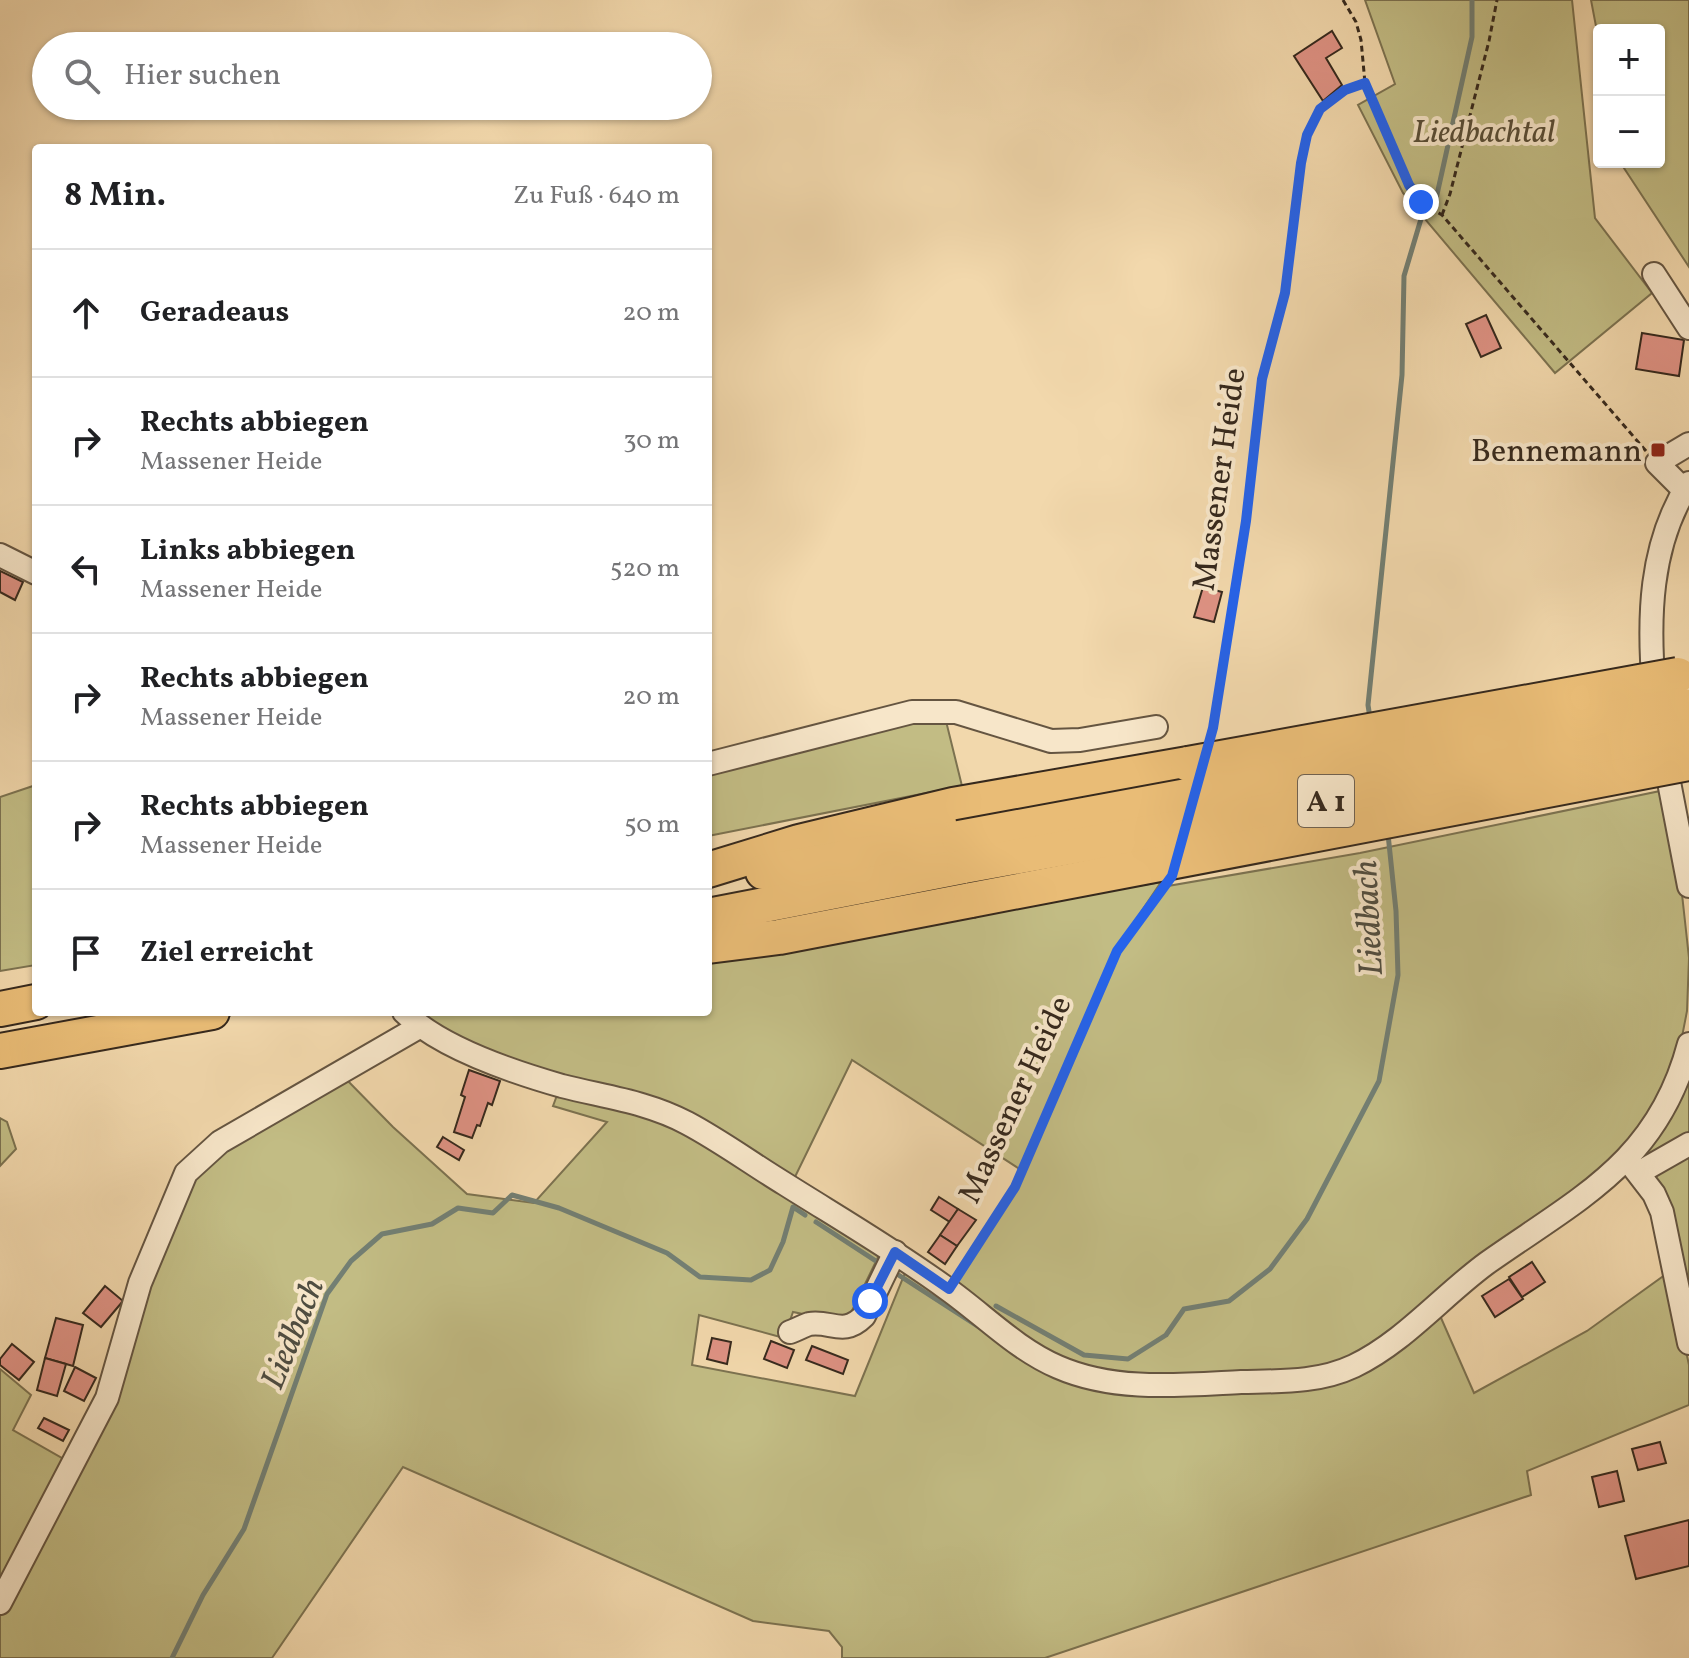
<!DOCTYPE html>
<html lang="de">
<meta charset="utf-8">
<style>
body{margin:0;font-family:Vollkorn,serif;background:#f2f2f2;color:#202124}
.controls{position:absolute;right:24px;top:24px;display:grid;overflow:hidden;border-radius:8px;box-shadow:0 2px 6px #0004}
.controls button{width:72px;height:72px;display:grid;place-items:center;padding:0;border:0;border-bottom:2px solid #e0e0e0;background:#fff;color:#202124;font:40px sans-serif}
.stop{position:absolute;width:24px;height:24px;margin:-18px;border:6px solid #2563eb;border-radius:50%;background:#fff}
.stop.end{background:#2563eb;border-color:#fff;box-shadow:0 2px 8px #0008}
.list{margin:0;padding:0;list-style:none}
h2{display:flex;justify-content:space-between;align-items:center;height:104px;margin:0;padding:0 32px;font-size:34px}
h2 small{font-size:26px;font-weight:400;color:#757577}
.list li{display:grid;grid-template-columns:52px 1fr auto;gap:24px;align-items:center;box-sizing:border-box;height:128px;padding:0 32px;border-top:2px solid #e0e0e0}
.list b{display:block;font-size:30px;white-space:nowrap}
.list p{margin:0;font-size:26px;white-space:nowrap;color:#757577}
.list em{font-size:26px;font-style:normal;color:#757577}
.icon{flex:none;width:44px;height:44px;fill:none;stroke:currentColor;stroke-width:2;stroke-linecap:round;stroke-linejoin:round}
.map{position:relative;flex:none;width:1689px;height:1658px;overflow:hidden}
.search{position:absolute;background:#fff;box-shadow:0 2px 6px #0004;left:32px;top:32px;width:680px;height:88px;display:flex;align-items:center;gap:20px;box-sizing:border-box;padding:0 28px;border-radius:44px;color:#757577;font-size:30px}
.panel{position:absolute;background:#fff;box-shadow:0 2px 6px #0004;left:32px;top:144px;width:680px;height:872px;border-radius:8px}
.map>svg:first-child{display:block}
</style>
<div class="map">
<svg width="1689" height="1658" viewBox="0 0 1689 1658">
<rect width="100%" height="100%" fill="#f2d8ac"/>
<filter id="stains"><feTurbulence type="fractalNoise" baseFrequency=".0025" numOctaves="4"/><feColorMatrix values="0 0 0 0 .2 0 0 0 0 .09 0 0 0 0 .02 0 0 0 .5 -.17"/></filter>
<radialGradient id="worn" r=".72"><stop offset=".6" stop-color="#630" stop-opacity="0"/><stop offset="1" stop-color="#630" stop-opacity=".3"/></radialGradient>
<g fill="#c2bc84" stroke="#7c7250" stroke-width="2">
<path d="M1365,0H1572L1595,218L1652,293L1555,373L1403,193L1358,105L1395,84Z"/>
<path d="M1591,0H1689V267L1620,162H1659V30H1599V42Z"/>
<path d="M909,717H945L962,786L708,836V767Z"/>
<path d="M36,785V965L0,971V797Z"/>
<path d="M1665,790L1680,876L1689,958L1687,1011L1681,1042L1656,1107L1622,1156L1380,1343L1331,1368L1157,1381L1062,1362L955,1286L1016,1187L1119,952L1168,886L1360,853Z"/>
<path d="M1161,882L1115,951L1021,1170L852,1060L792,1183L692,1120L473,1049L412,1012H708V958Z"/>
<path d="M1689,1074V1139L1651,1161L1644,1151Z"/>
<path d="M344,1077L393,1127L467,1194L534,1203L607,1122L553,1106L559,1090L658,1114L882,1249L846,1323L793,1312L784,1338L699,1315L692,1365L855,1396L907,1268L1054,1374L1314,1385L1438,1311L1474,1393L1587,1331L1669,1272L1689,1365V1405L1527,1471L1531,1495L1045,1658H842V1647L829,1631L753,1621L403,1467L272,1658H0V1603L78,1457L188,1175Z"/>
<path d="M0,1118L7,1122L16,1149L0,1166Z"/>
<path d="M1689,1145V1323L1653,1168Z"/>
<path d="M0,1369L31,1395L13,1430L67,1461L0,1586Z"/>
</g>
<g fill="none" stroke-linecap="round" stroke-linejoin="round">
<g stroke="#737f73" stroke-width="5">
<path d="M1436,199L1472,37V0"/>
<path d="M1370,718L1368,705L1402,375L1404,276L1421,219"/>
<path d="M816,1222L882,1265"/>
<path d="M897,1274L979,1327"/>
<path d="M996,1306L1084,1355L1128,1359L1166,1335L1184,1309L1229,1301L1270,1269L1307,1219L1379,1081L1398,975L1396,911L1388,834"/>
<path d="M172,1658L203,1595L244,1529L327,1294L351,1261L382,1234L432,1224L458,1208L493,1213L512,1195L559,1208L667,1253L700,1277L751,1280L770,1270L783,1242L793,1207L805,1215"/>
</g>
</g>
<g fill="#df9284" stroke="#36291d" stroke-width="2">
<path d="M1332,31L1342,48L1326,58L1342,85L1323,101L1294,56Z"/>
<path d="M1486,315L1501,348L1481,357L1466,324Z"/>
<path d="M1642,333L1684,340L1679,376L1636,369Z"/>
<path d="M0,571L23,582L15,600L0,592Z"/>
<path d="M1203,587L1222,592L1214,622L1194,617Z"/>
<path d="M469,1070L500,1081L492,1105L488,1103L480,1126L477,1125L472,1138L454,1132L465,1097L461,1095Z"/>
<path d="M443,1137L464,1150L459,1160L437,1147Z"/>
<path d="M939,1197L958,1209L950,1222L931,1210Z"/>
<path d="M958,1209L976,1220L957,1246L940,1235Z"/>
<path d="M940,1235L957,1246L945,1264L928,1252Z"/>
<path d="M1532,1262L1545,1282L1522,1297L1509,1277Z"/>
<path d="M1509,1279L1523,1299L1495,1317L1482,1296Z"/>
<path d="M105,1286L123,1301L101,1327L83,1313Z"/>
<path d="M56,1318L83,1325L73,1366L45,1358Z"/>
<path d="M712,1338L731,1342L727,1364L707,1359Z"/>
<path d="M771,1341L794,1350L787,1368L764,1359Z"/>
<path d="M12,1344L34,1362L19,1380L0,1365V1359Z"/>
<path d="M812,1346L848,1360L843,1374L806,1360Z"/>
<path d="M45,1358L66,1364L57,1396L37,1390Z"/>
<path d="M75,1367L96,1378L84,1401L64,1391Z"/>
<path d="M44,1418L69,1430L63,1441L38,1428Z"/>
<path d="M1660,1442L1666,1463L1638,1470L1632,1449Z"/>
<path d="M1617,1471L1624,1501L1599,1507L1592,1477Z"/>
<path d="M1689,1520V1566L1636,1579L1625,1536Z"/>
</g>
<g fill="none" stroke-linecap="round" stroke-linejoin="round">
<defs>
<g id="minor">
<path d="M1654,274L1689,328"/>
<path d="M1684,490L1657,463L1689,444"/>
<path d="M0,555L36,573"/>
<path d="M1654,690C1648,620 1649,545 1689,483"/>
<path d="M1664,756L1689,886"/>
<path d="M708,764L912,712H956L1051,741L1080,740L1156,727"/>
<path d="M404,1012C440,1048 513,1072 562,1086C605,1097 648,1102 687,1123C721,1141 752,1164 785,1184C839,1218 894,1250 946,1288C983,1314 1016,1349 1058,1367C1115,1392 1181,1385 1241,1382C1279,1381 1318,1383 1354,1366C1404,1342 1442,1296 1487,1263C1579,1198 1658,1162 1689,1044"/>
<path d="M1627,1159L1654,1194L1662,1212L1689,1343"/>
<path d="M1640,1172L1689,1144"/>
<path d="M790,1332C796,1330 803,1326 809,1324C831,1320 843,1337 864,1316L895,1252"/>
<path d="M0,1603L107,1398L140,1283L186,1173L220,1142L419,1027"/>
</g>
<g id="highway">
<path d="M708,870L799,842L953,805L1188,764"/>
<path d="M763,872L959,838"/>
<path d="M708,916L964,866"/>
<path d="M708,946L779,937L971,900"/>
<path d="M0,1009L36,1002"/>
<path d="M0,1051L212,1012"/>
</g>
</defs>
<use href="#minor" stroke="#655541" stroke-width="26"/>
<use href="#highway" stroke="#36291d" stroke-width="38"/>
<g stroke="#36291d" stroke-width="3" stroke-dasharray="6 4" stroke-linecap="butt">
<path d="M1343,0L1356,22L1361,40L1365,83L1398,162L1409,185L1421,202L1442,215L1646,451"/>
<path d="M1442,215L1450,194L1489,41L1497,0"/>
<path d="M1212,733L1246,521L1262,379L1285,293L1301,163L1307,135L1320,109L1345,90L1365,83"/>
<path d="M958,1276L1015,1187L1117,951L1163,888"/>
</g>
<use href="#minor" stroke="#f7e6c9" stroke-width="22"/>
<use href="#highway" stroke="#e9bc76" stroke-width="34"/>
<defs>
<g id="highway-bridge">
<path d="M1188,764L1678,675"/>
<path d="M959,838L1681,705"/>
<path d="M964,866L1687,736"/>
<path d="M971,900L1689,763"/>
</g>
</defs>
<use href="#highway-bridge" stroke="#36291d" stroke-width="38" stroke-linecap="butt"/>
<use href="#highway-bridge" stroke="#e9bc76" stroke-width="34"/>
</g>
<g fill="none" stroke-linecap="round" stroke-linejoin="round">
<path stroke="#2563eb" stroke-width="10" d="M870,1301L895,1252L949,1289L1015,1187L1117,951L1172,876L1213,728L1246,521L1262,379L1285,293L1301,163L1307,135L1320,109L1345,90L1365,83L1409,185L1421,202"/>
</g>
<rect fill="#8f2418" stroke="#f7e6c9" stroke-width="3" x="1650" y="442" width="16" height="16" rx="4"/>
<g text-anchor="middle" stroke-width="8" stroke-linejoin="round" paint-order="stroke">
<rect fill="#f7e6c9" stroke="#706251" stroke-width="2" x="1298" y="775" width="56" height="52" rx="6"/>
<g font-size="30" font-weight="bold" fill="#36291d">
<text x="1326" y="811">A 1</text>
</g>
<g font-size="32" font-style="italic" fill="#594e37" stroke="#f7e6c9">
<text x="1484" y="142">Liedbachtal</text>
</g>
<g font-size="32" fill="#36291d" stroke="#f7e6c9" text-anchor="end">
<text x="1642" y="461">Bennemann</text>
</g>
<g font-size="32" fill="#36291d" stroke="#f7e6c9">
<text transform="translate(1218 479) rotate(-82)" y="11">Massener Heide</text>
<text transform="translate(1014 1099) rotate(-65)" y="11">Massener Heide</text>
</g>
<g font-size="34" font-style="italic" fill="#4f4d41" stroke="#f7e6c9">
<text transform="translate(1367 918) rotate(-93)" y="12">Liedbach</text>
<text transform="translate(291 1333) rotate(-68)" y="12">Liedbach</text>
</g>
</g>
<rect width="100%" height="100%" filter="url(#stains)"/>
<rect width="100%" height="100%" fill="url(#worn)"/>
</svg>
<div class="controls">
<button>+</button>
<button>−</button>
</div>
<div class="stop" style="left:870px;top:1301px"></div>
<div class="stop end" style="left:1421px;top:202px"></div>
<div class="search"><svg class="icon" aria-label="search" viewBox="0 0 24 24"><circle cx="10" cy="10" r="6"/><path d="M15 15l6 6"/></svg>Hier suchen</div>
<section class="panel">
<h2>8 Min.<small>Zu Fuß · 640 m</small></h2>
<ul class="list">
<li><svg class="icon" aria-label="ahead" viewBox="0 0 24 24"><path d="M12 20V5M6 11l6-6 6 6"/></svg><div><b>Geradeaus</b></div><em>20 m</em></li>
<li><svg class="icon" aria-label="right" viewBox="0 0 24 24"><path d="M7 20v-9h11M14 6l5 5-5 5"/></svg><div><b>Rechts abbiegen</b><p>Massener Heide</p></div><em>30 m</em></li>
<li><svg class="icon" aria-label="left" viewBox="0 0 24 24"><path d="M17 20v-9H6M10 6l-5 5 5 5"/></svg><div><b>Links abbiegen</b><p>Massener Heide</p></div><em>520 m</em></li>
<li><svg class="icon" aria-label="right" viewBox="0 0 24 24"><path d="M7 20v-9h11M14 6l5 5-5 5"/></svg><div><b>Rechts abbiegen</b><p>Massener Heide</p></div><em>20 m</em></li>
<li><svg class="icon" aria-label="right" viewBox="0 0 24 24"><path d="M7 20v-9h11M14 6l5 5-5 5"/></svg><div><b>Rechts abbiegen</b><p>Massener Heide</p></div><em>50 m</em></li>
<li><svg class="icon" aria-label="arrive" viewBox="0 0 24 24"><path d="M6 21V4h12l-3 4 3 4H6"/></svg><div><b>Ziel erreicht</b></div></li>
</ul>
</section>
</div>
